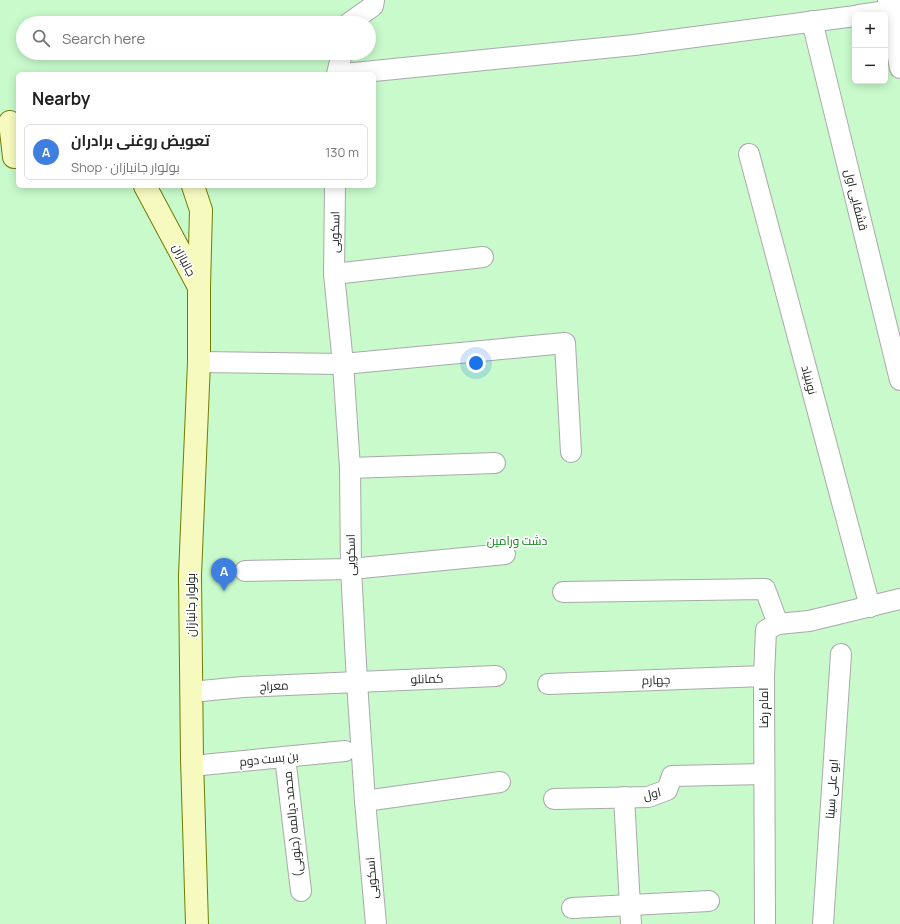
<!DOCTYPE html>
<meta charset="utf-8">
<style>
body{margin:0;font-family:Manrope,Cairo,sans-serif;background:#f2f2f2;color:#222}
.controls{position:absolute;right:12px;top:12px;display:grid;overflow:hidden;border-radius:6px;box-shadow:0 2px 10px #0003}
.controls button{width:36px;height:36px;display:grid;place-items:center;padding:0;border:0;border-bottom:1px solid #e0e0e0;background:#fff;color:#222;font:20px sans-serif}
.you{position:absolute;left:476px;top:363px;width:14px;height:14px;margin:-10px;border:3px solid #fff;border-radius:50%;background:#1a73e8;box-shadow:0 0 0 6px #1a73e833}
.badge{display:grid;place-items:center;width:26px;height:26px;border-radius:50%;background:#b45309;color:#fff;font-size:13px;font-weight:700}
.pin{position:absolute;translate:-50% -33px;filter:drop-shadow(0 1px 2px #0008)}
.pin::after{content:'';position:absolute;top:21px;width:14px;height:12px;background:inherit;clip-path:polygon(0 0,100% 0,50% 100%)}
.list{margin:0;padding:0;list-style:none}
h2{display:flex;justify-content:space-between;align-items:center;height:52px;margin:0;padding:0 16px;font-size:17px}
h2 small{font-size:13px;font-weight:400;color:#767676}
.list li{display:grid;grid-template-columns:26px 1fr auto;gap:12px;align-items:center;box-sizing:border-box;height:56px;margin:0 8px 8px;padding:0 8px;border:1px solid #e0e0e0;border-radius:6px}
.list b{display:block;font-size:15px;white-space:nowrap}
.list p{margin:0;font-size:13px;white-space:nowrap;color:#767676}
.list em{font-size:13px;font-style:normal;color:#767676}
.icon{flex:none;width:22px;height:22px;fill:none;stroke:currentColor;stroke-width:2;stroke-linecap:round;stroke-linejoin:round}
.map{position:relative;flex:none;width:900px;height:924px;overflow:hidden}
.search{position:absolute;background:#fff;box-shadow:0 2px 10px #0003;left:16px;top:16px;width:360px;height:44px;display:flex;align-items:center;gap:10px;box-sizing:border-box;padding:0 14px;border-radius:22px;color:#767676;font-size:15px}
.panel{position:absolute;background:#fff;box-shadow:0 2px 10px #0003;left:16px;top:72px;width:360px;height:116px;border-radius:6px}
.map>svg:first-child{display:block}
</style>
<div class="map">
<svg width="900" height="924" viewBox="0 0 900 924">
<rect width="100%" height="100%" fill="#f2efe9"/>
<path fill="#c8facc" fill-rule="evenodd" d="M0,0H900V924H0ZM855,15H885V81H855ZM23,23H369V53H23ZM18,74H374V186H18Z"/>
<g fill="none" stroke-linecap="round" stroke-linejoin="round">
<defs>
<g id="street">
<path d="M888,0L900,68"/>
<path d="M859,15L900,9"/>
<path d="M812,21L900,380"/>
<path d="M349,23L373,6L374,0"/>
<path d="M337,74L342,53"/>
<path d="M344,74L634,45L855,16"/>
<path d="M749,154L870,607"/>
<path d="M335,186L334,274L343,364L350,468L351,569L357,682L365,801L376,924"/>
<path d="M334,274L483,257"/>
<path d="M199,362L343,364L565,343L571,452"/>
<path d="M350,468L495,463"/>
<path d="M245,571L351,569L505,554"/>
<path d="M563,592L765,589L778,624"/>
<path d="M548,684L764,676"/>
<path d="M191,692L243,687L496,676"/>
<path d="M285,757L301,891"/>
<path d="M192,766L345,751"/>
<path d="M624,797L631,924"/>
<path d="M554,799L648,797L667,790L672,776L764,774"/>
<path d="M365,801L500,782"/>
<path d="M572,908L709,901"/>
<path d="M765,924L764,676L766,630L778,624L809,621L900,599"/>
<path d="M823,924L841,654"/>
</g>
<g id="secondary">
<path d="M10,122L14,157"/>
<path d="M145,186L199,287L201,210L193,186"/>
<path d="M197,924L192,759L190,575L199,362V287"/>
</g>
</defs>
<use href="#street" stroke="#a9a9a9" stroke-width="22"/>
<use href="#secondary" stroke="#707d05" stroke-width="24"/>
<use href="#street" stroke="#fff" stroke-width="20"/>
<use href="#secondary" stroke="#f7fabf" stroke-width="22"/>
</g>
<g text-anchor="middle" stroke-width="3.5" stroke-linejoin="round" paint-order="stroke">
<g font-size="12" fill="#222" stroke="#fff">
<text transform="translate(856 200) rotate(76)" y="4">قشقایی اول</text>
<text transform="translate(335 232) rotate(-89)" y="4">اسکویی</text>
<text transform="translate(184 260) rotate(62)" y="4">جانبازان</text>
<text transform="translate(809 380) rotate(75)" y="4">نوبنیاد</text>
<text transform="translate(351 555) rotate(-91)" y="4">اسکویی</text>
<text transform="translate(191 605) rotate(-90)" y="4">بولوار جانبازان</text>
<text transform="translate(427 679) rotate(-2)" y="4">کمانلو</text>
<text transform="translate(656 680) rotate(-2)" y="4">چهارم</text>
<text transform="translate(274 686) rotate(-3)" y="4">معراج</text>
<text transform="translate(764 708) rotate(-90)" y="4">امام رضا</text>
<text transform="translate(269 759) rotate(-6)" y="4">بن بست دوم</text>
<text transform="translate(832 789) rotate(-86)" y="4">ابو علی سینا</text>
<text transform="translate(652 794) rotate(-13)" y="4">اول</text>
<text transform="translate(293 824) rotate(-96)" y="4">محمد دیالمه (جنوبی)</text>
<text transform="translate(372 878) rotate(-95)" y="4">اسکویی</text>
</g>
<g font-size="12" fill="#0c8416" stroke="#fff">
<text x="517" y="545">دشت ورامین</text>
</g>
</g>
</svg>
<div class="controls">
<button>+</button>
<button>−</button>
</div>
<div class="you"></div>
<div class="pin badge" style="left:224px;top:591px;background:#3f7fe0">A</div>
<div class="search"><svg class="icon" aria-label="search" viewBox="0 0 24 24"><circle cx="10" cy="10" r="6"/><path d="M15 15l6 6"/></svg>Search here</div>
<section class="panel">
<h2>Nearby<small></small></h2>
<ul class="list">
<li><span class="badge" style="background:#3f7fe0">A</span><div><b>تعویض روغنی برادران</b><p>Shop · بولوار جانبازان</p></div><em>130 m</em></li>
</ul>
</section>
</div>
